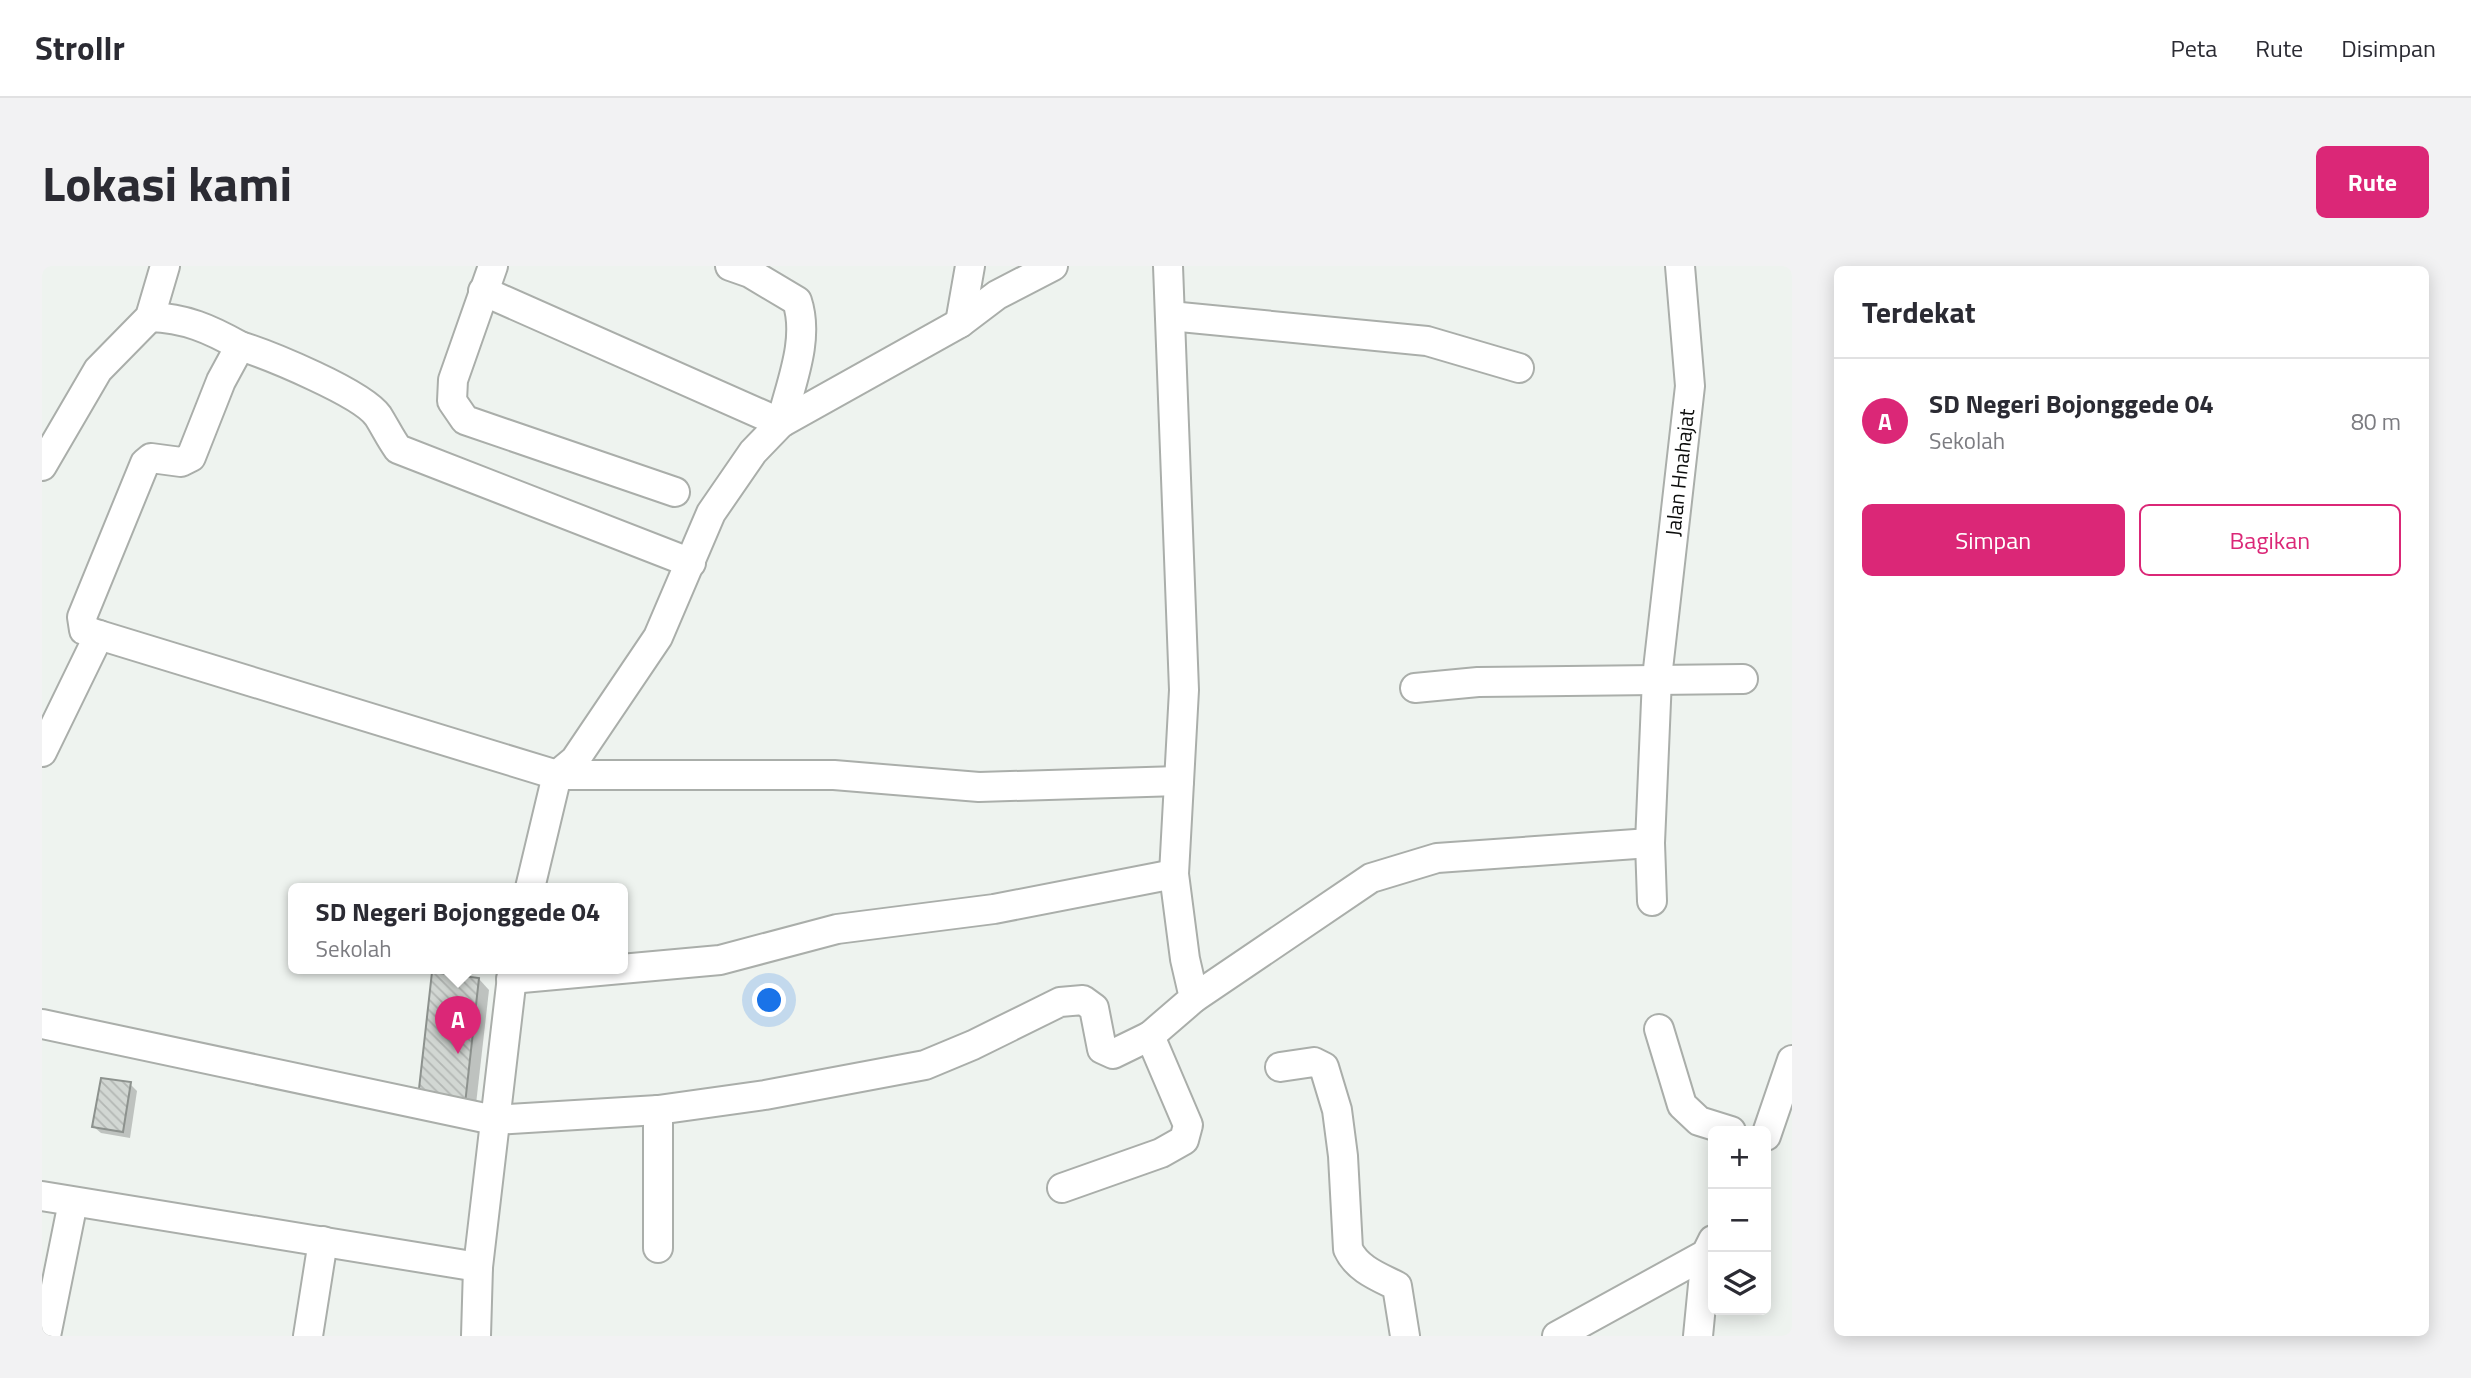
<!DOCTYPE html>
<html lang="id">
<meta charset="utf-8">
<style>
body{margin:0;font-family:"Titillium Web",sans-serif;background:#f2f2f3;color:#2b2b33}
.controls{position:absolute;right:21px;bottom:21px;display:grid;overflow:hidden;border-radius:10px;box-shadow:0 4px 18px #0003}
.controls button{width:63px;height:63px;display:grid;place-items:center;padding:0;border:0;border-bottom:2px solid #e1e1e2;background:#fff;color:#2b2b33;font:35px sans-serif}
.you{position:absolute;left:728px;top:735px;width:24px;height:24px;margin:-18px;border:5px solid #fff;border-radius:50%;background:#1a73e8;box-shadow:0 0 0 10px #1a73e833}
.badge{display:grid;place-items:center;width:46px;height:46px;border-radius:50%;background:#db2777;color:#fff;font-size:23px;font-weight:700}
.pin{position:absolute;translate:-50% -58px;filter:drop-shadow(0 2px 4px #0008)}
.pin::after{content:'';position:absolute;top:37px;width:24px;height:21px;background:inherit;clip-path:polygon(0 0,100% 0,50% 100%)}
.popup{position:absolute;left:246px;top:617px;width:340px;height:91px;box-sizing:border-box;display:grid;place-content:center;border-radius:10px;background:#fff;filter:drop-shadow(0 2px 5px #0005);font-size:23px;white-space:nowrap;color:#7c7c81}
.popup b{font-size:26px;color:#2b2b33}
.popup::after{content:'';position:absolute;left:50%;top:100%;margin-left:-14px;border:14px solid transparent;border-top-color:#fff}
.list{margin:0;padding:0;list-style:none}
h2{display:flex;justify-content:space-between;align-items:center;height:91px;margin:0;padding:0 28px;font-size:30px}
h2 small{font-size:23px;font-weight:400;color:#7c7c81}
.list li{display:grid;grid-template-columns:46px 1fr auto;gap:21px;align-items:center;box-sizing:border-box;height:126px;padding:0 28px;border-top:2px solid #e1e1e2}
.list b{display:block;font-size:26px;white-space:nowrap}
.list p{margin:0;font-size:23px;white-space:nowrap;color:#7c7c81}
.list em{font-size:23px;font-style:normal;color:#7c7c81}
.actions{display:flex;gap:14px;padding:21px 28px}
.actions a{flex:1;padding:16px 0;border:2px solid #db2777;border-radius:10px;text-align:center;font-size:24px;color:#db2777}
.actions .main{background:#db2777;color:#fff}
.icon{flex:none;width:38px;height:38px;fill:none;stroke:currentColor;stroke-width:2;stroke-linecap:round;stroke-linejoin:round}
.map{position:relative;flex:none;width:1750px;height:1070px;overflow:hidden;border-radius:10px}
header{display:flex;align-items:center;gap:42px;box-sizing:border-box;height:98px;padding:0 35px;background:#fff;border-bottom:2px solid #e1e1e2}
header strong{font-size:33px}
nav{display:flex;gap:38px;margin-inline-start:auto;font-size:24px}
.intro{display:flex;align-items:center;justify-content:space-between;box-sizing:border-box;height:168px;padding:0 42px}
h1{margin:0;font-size:49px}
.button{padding:18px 32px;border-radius:10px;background:#db2777;color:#fff;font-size:24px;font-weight:700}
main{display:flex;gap:42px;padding:0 42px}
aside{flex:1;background:#fff;border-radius:10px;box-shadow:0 4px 18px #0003}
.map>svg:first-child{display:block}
</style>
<header>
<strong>Strollr</strong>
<nav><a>Peta</a><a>Rute</a><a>Disimpan</a></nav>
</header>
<div class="intro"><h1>Lokasi kami</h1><a class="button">Rute</a></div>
<main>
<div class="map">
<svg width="1750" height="1070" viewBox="0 0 1750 1070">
<defs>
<pattern id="building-back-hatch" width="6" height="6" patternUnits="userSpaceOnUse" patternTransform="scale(1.75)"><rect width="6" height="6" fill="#d2d7d3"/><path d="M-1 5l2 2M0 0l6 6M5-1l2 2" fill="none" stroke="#b3b7b4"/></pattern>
</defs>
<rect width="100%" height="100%" fill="#eef3ef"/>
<g fill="#0003">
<path d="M437,713L447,724L433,847L388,842Z"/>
<path d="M88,818L95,825L88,872L59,867L52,861Z"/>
</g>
<g fill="url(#building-back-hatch)" stroke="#8d928e" stroke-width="2">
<path d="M390,706L437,712L423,838L376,832Z"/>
<path d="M59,812L89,816L81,866L50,861Z"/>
</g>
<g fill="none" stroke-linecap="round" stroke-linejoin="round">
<defs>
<g id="street">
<path d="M451,0L411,114L410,135L423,154L633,226"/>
<path d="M688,0L708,7L755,35C768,74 748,119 739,157"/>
<path d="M441,25L739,157"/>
<path d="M1128,50L1385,75L1477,102"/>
<path d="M918,57L928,0"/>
<path d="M198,80C227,89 320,127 336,150C343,161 348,172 356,183L649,297"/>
<path d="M0,200L56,104L108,51L123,0"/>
<path d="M57,369L515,509H792L937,521L1137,515"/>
<path d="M1373,422L1436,416L1701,413"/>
<path d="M0,486L57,369L42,364L40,351L103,197L109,192L139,196L149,191L179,115L198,80C168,63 143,52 108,51"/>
<path d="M488,622L515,509L533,494L616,371L669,247L711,186L739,157L918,57L955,29L1011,0"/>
<path id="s1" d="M1610,635L1608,577L1615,412L1648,120L1638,0"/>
<path d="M469,713L678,694L795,663L952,643L1132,608"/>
<path d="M1152,732L1329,612L1395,592L1608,577"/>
<path d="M0,758L452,854L616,844L723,829L883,799L931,779L1018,736L1041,734L1052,742L1060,783L1071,788L1108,770L1152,732L1143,693L1132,608L1142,424L1126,0"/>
<path d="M1617,763L1640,839L1657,855L1689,865"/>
<path d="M1238,801L1272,796L1282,801L1295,844L1301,890L1306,983C1315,1003 1337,1011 1355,1020L1363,1070"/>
<path d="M1724,870L1750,794"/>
<path d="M1020,922L1119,887L1142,874L1146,859L1108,770"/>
<path d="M0,930L436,1001"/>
<path d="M616,982V844"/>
<path d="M4,1070L31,936"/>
<path d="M266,1070L281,975"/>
<path d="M434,1070L436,1001L471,702"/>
<path d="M1515,1070L1664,988L1671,974"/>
<path d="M1656,1070L1664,988"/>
</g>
</defs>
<use href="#street" stroke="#aaaeaa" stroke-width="32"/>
<use href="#street" stroke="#fff" stroke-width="28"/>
</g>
<g text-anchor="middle" stroke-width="5" stroke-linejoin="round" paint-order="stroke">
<g font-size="21" fill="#0b0c0b" stroke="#fff">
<text dy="7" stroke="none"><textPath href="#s1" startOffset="430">Jalan Hnahajat</textPath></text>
</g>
</g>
</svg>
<div class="controls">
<button>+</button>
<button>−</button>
<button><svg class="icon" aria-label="layers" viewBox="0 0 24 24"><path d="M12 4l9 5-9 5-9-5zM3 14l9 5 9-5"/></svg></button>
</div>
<div class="you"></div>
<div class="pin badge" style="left:416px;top:788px">A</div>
<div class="popup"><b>SD Negeri Bojonggede 04</b>Sekolah</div>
</div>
<aside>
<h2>Terdekat<small></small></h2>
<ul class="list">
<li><span class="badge">A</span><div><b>SD Negeri Bojonggede 04</b><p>Sekolah</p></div><em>80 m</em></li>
</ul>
<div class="actions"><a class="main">Simpan</a><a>Bagikan</a></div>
</aside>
</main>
